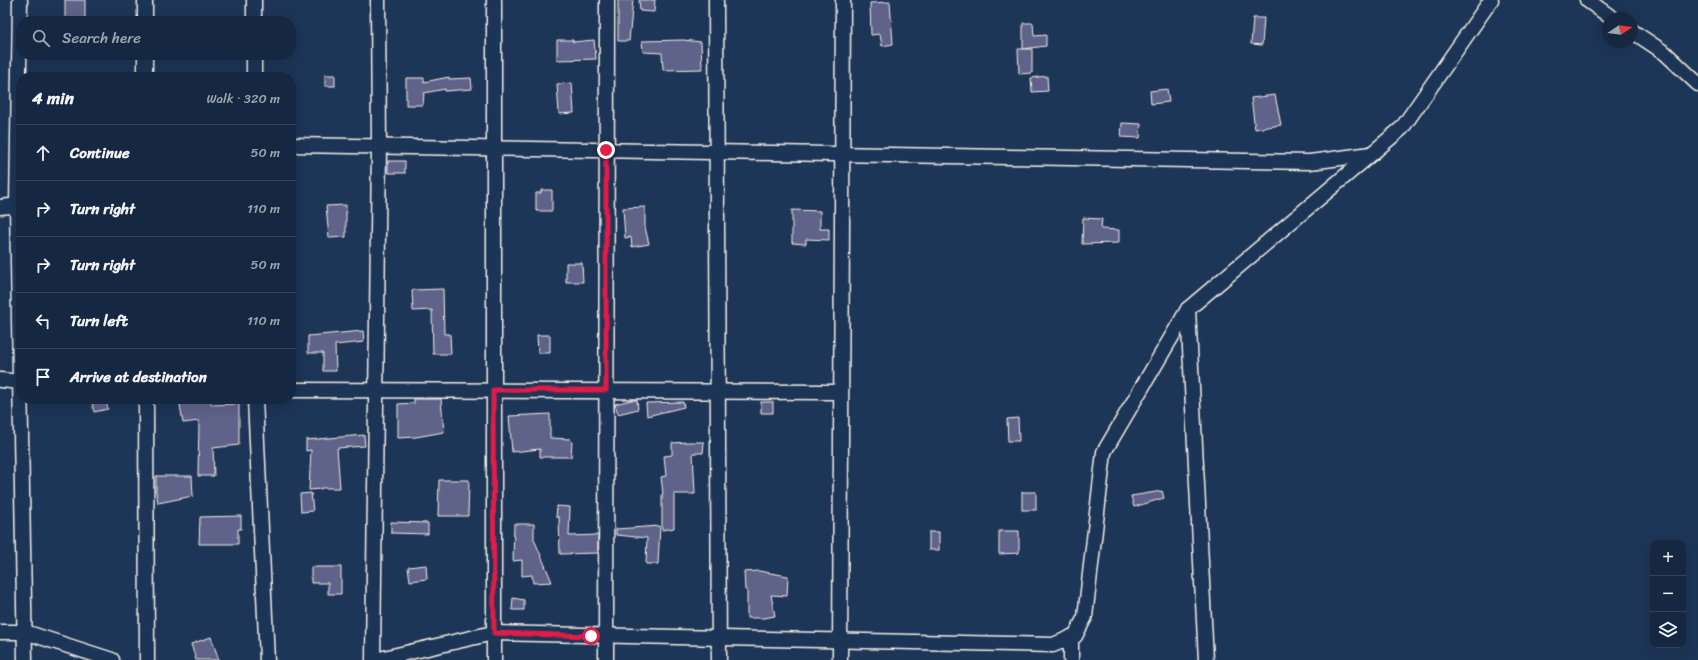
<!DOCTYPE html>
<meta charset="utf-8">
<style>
body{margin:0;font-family:Sriracha,sans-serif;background:#23344c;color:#f1f3f6}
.controls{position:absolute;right:12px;bottom:12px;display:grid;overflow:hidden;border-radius:8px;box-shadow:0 4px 16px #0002}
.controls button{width:36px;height:36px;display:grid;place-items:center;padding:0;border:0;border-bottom:1px solid #35445a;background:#162841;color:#f1f3f6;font:20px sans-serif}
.compass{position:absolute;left:1602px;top:12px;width:36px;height:36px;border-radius:50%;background:#162841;box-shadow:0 4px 16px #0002;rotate:77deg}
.stop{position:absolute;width:12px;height:12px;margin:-9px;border:3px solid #e11d48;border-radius:50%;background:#fff}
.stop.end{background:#e11d48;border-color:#fff;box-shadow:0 1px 4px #0008}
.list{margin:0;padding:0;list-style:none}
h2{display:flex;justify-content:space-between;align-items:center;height:52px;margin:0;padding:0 16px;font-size:17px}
h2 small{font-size:13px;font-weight:400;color:#9ea6b1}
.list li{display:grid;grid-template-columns:26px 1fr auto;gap:12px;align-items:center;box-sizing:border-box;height:56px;padding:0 16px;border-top:1px solid #35445a}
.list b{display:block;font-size:15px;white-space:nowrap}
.list em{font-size:13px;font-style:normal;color:#9ea6b1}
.icon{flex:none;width:22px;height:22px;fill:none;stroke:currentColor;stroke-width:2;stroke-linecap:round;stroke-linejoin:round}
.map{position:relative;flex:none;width:1698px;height:660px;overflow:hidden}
.search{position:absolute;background:#162841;box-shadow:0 4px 16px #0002;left:16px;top:16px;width:280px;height:44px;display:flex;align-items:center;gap:10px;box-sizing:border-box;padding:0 14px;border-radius:16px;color:#9ea6b1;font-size:15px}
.panel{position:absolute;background:#162841;box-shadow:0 4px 16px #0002;left:16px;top:72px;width:280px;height:332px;border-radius:16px}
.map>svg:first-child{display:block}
</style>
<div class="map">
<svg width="1698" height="660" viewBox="0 0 1698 660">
<rect width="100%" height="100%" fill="#1d3557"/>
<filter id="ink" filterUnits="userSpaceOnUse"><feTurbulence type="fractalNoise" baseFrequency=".025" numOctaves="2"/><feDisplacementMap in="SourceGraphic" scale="8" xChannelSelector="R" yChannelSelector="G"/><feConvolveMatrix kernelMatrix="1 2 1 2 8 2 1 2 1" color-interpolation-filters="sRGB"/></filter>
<g filter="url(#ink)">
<g fill="#5f6389" stroke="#f4f1e8">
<rect x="65" y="0" width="20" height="21"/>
<path d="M618,0H633L629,41H618Z"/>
<path d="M639,0H655L654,12L640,11Z"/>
<path d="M890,2L893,44L882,46L880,34L871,35L870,3Z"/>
<path d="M1253,18H1264L1262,45L1251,44Z"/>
<path d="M1023,23H1033L1034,36L1046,35V46L1023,49Z"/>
<path d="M557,40H573V42L594,40L596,59L557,60Z"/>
<path d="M683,40L701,42L702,69L663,70L662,53L643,52L642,41Z"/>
<path d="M1018,49H1032V73L1019,74Z"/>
<rect x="325" y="75" width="10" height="11"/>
<path d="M1047,76L1048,91L1032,92L1031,78Z"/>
<path d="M449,77V79L471,78L472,89L445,91V89L424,93L423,105H406V78H424V82Z"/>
<path d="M572,83L574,113L559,114L557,84Z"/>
<path d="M1167,89L1169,102L1151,104L1150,91Z"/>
<path d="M1275,95L1281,125L1255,129L1251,98Z"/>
<path d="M1122,123L1141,124L1140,138L1121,137Z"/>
<rect x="388" y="161" width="17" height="12"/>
<path d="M541,190H552V211H536V193H541Z"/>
<path d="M346,205V237L329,238L326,206Z"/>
<path d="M645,207V227L649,244L632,247L631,237L625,238L623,208Z"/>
<path d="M792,210L820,211V229H829V240L806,239V244L792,243Z"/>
<path d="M1083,218L1102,219L1101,229L1119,230V243L1082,244Z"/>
<path d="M566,263H582L583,282H566Z"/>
<path d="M443,289L444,334H450L451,354H433L432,310L413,311L412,290Z"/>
<path d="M363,331L364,342L335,345L336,371H323V353H308V336Z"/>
<path d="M537,335H550V353H538Z"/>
<path d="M91,399H105L108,409L94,412Z"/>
<path d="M179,399H211V405L239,404V445L213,448L214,476H198L199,421L183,423Z"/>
<path d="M414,399H441L444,432L416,437L398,438V404L414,403Z"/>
<path d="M631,400H637L638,409L618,414L615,404Z"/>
<path d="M683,402L684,407L647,416L646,403Z"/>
<rect x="761" y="402" width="12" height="11"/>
<path d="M550,414V438L570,439L572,441L571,457H540V449L512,452L509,416Z"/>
<path d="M1018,418L1019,441H1008L1007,419Z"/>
<path d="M364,435L365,446L337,448L340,488H321V489L309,490L311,450L306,451V440Z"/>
<path d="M687,442H704L703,453H693L695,494H674V528L662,530V494H663L661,477L666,476L664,456L672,455V443Z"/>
<path d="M156,476H192L193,496L158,503L156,491Z"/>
<path d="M439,480H469L468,516H438Z"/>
<path d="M1162,491L1164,498L1134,507L1131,496Z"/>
<rect x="1022" y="492" width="14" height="18"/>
<path d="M311,493L313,511L301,512L300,494Z"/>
<path d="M557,506L570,507L569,536L598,535V553L560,554L559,517H556Z"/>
<path d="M241,516V529H238V544H199L200,517Z"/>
<path d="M391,522L428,523V534L391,533Z"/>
<path d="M514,524H534V539L552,582L533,583L532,575L522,576V560L513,561Z"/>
<path d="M660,526L658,564H646L647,538L616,535V529Z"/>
<path d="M999,531H1019V553L999,554Z"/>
<rect x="929" y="532" width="10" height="18"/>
<path d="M426,565L427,579L410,581L408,567Z"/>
<path d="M311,567H341V594H328V583H311Z"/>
<path d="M759,571L788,576L787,596L771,595L775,616L764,618H747V590H745L744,572Z"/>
<path d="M513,598L524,600V610H512Z"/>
<path d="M211,637L219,660H196L191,644Z"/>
</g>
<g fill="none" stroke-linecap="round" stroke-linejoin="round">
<defs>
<g id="minor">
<path d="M20,0L17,206L25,660"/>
<path d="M145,0V21"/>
<path d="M716,0L719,660"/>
<path d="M1587,0L1612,18"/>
<path d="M254,21V0"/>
<path d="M1632,31L1665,53L1698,84"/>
<path d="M145,55V77"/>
<path d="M254,77V55"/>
<path d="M291,145L1310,162L1371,154"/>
<path d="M0,207L21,205"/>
<path d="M1188,309L1206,660"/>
<path d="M0,380L21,382"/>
<path d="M291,390L840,392"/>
<path d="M146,399L147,660"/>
<path d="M255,399L267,660"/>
<path d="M0,632H25L112,660"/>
<path d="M1071,637V660"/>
<path d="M373,660L379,147L378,0"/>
<path d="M375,660L493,633L1053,645L1075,636L1085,617L1104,452L1188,309L1402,128L1491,0"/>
<path d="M494,660V0"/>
<path d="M606,660L607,0"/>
<path d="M840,660L843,0"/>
</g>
</defs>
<use href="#minor" stroke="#f4f1e8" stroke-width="17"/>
<use href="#minor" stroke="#1d3557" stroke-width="14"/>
</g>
</g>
<g fill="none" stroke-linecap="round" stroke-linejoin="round" filter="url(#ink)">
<path stroke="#e11d48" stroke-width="5" d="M591,636L494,633L493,390H606V150"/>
</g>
</svg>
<div class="controls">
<button>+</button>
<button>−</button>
<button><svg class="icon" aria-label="layers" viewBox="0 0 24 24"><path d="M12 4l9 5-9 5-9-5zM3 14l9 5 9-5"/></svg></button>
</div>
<svg class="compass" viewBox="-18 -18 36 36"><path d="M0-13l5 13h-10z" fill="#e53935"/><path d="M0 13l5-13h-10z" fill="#9ea6b1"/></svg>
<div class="stop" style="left:591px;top:636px"></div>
<div class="stop end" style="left:606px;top:150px"></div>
<div class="search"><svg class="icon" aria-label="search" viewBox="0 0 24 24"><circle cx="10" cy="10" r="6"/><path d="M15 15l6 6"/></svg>Search here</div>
<section class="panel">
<h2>4 min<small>Walk · 320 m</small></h2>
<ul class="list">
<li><svg class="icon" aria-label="ahead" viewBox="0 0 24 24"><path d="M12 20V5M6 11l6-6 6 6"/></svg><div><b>Continue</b></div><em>50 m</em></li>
<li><svg class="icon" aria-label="right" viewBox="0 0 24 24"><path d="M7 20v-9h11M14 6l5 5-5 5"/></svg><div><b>Turn right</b></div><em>110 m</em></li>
<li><svg class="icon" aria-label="right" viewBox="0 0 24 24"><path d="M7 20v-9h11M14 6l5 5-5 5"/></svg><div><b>Turn right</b></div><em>50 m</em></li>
<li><svg class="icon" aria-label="left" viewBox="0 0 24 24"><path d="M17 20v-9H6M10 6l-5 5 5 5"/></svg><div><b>Turn left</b></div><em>110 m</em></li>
<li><svg class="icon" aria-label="arrive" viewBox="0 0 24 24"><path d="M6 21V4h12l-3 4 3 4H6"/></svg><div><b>Arrive at destination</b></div></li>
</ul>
</section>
</div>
